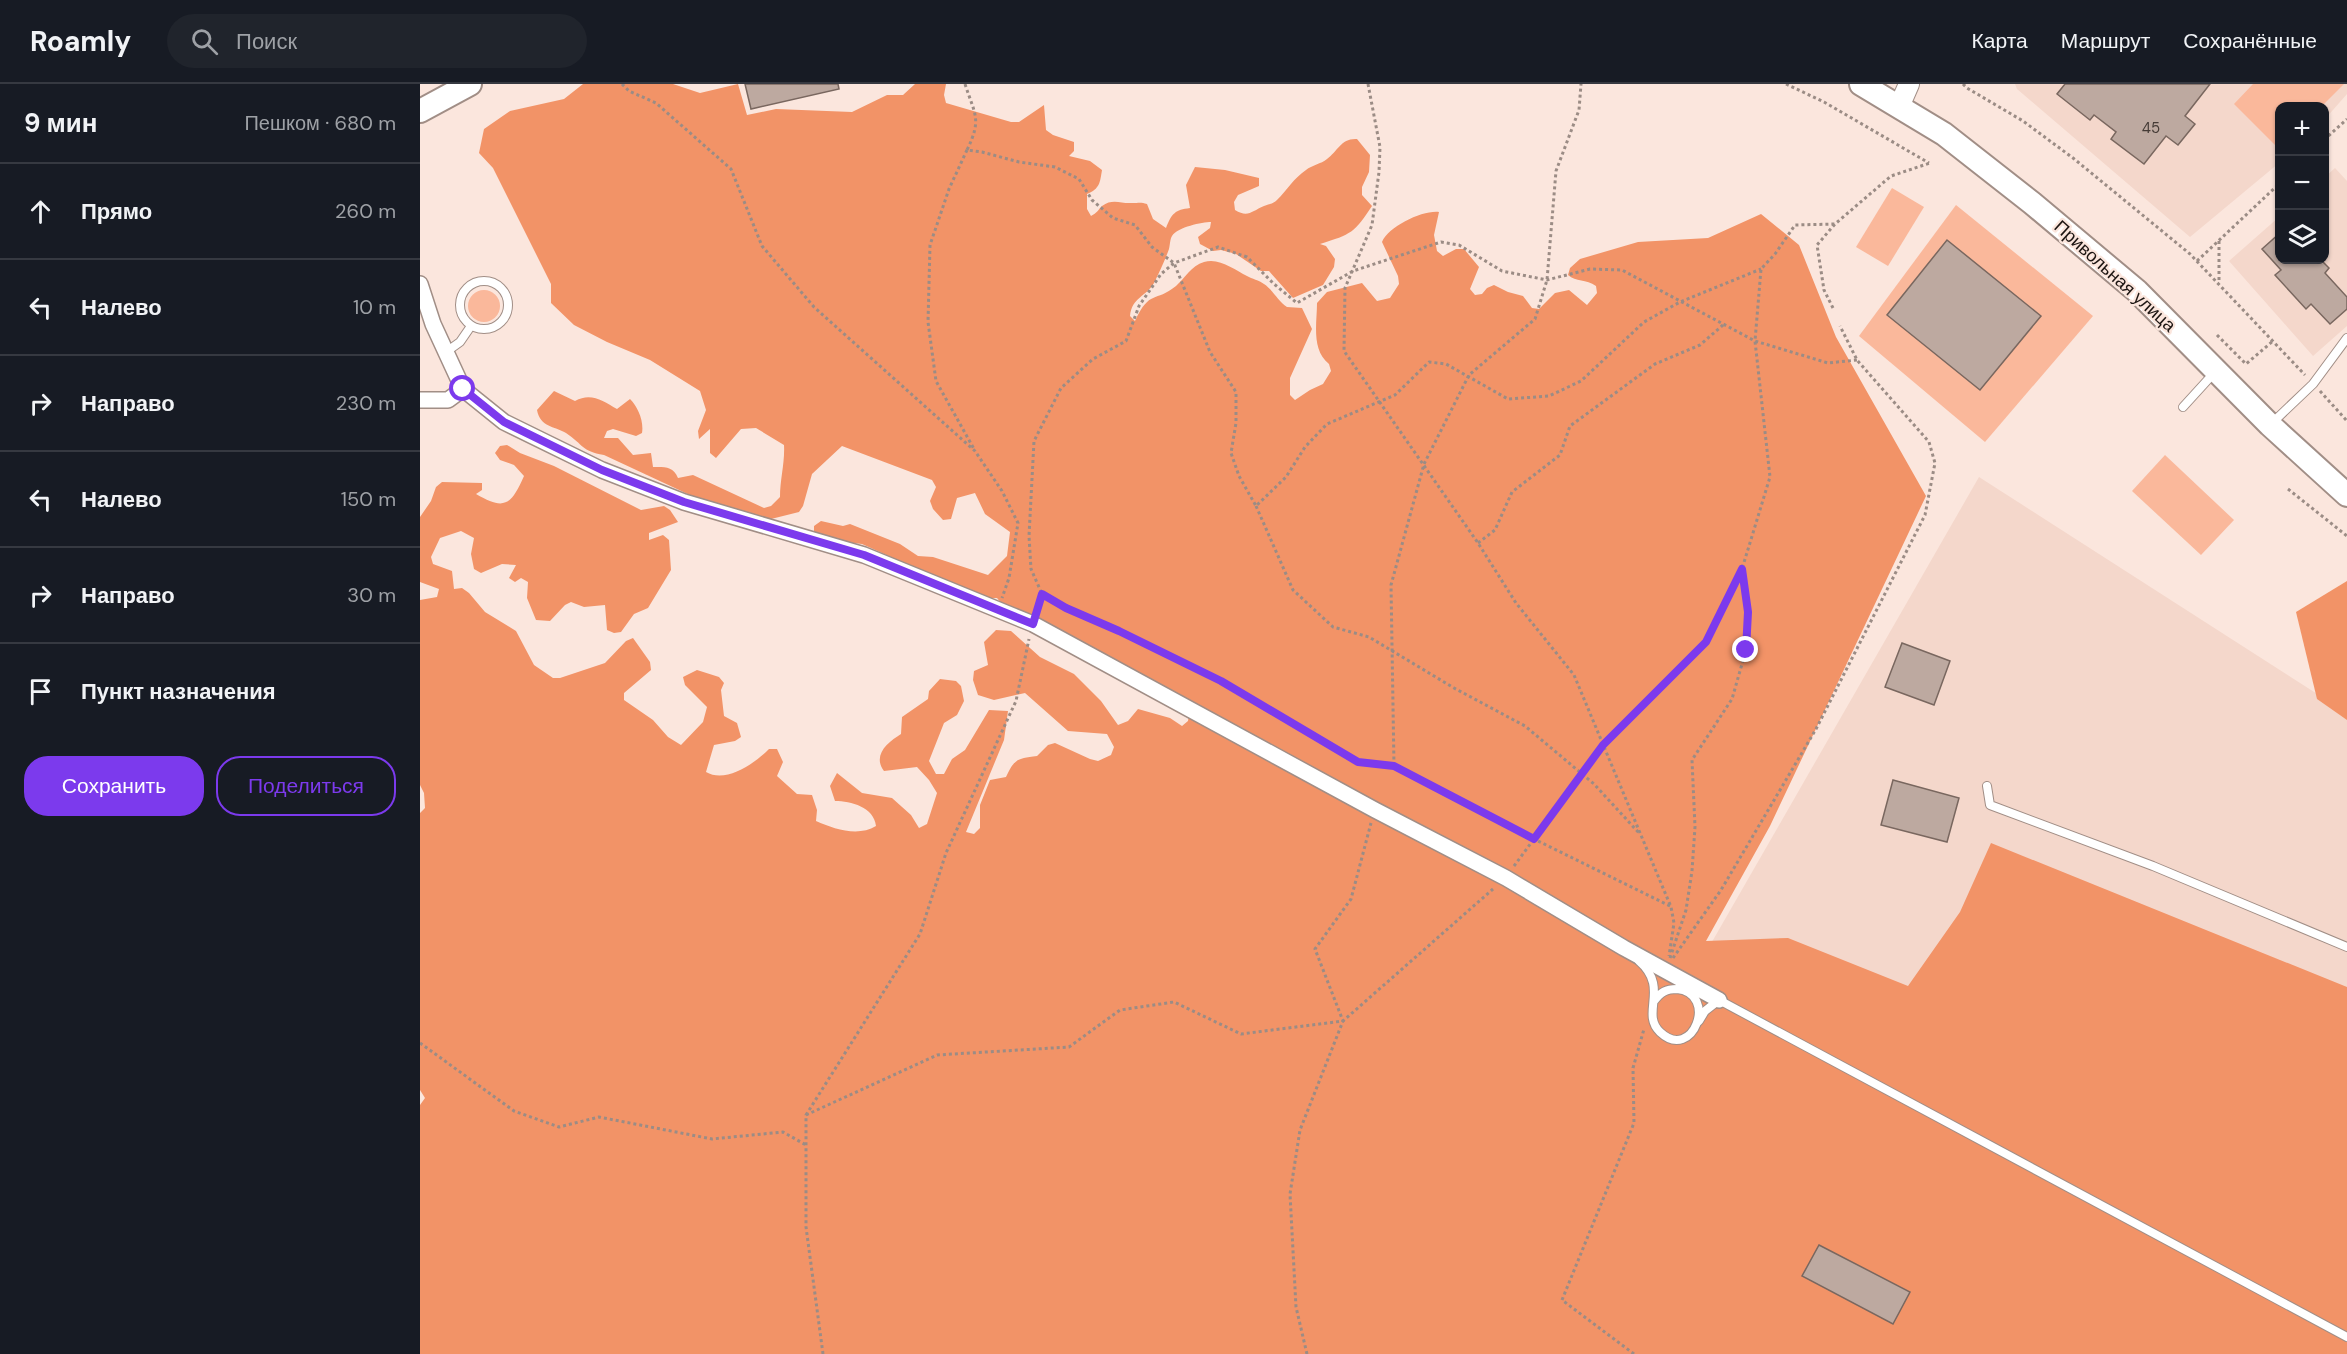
<!DOCTYPE html>
<html lang="ru">
<meta charset="utf-8">
<style>
body{margin:0;font-family:"DM Sans",sans-serif;background:#20242c;color:#f1f3f6}
.controls{position:absolute;right:18px;top:18px;display:grid;overflow:hidden;border-radius:12px;box-shadow:0 2px 4px #0004}
.controls button{width:54px;height:54px;display:grid;place-items:center;padding:0;border:0;border-bottom:2px solid #363941;background:#171b24;color:#f1f3f6;font:30px sans-serif}
.stop{position:absolute;width:18px;height:18px;margin:-14px;border:4px solid #7c3aed;border-radius:50%;background:#fff}
.stop.end{background:#7c3aed;border-color:#fff;box-shadow:0 2px 6px #0008}
.list{margin:0;padding:0;list-style:none}
h2{display:flex;justify-content:space-between;align-items:center;height:78px;margin:0;padding:0 24px;font-size:26px}
h2 small{font-size:20px;font-weight:400;color:#9ea1a6}
.list li{display:grid;grid-template-columns:39px 1fr auto;gap:18px;align-items:center;box-sizing:border-box;height:96px;padding:0 24px;border-top:2px solid #363941}
.list b{display:block;font-size:22px;white-space:nowrap}
.list em{font-size:20px;font-style:normal;color:#9ea1a6}
.actions{display:flex;gap:12px;padding:18px 24px}
.actions a{flex:1;padding:14px 0;border:2px solid #7c3aed;border-radius:24px;text-align:center;font-size:21px;color:#7c3aed}
.actions .main{background:#7c3aed;color:#fff}
.icon{flex:none;width:33px;height:33px;fill:none;stroke:currentColor;stroke-width:2;stroke-linecap:round;stroke-linejoin:round}
.map{position:relative;flex:none;width:1927px;height:1270px;overflow:hidden}
header{display:flex;align-items:center;gap:36px;box-sizing:border-box;height:84px;padding:0 30px;background:#171b24;border-bottom:2px solid #363941}
header strong{font-size:28px}
nav{display:flex;gap:33px;margin-inline-start:auto;font-size:21px}
.search{width:420px;height:54px;background:#20242c;display:flex;align-items:center;gap:15px;box-sizing:border-box;padding:0 21px;border-radius:33px;color:#9ea1a6;font-size:22px}
main{display:flex}
aside{flex:1;background:#171b24}
.map>svg:first-child{display:block}
</style>
<header>
<strong>Roamly</strong>
<div class="search"><svg class="icon" aria-label="search" viewBox="0 0 24 24"><circle cx="10" cy="10" r="6"/><path d="M15 15l6 6"/></svg>Поиск</div>
<nav><a>Карта</a><a>Маршрут</a><a>Сохранённые</a></nav>
</header>
<main>
<aside>
<h2>9 мин<small>Пешком · 680 m</small></h2>
<ul class="list">
<li><svg class="icon" aria-label="ahead" viewBox="0 0 24 24"><path d="M12 20V5M6 11l6-6 6 6"/></svg><div><b>Прямо</b></div><em>260 m</em></li>
<li><svg class="icon" aria-label="left" viewBox="0 0 24 24"><path d="M17 20v-9H6M10 6l-5 5 5 5"/></svg><div><b>Налево</b></div><em>10 m</em></li>
<li><svg class="icon" aria-label="right" viewBox="0 0 24 24"><path d="M7 20v-9h11M14 6l5 5-5 5"/></svg><div><b>Направо</b></div><em>230 m</em></li>
<li><svg class="icon" aria-label="left" viewBox="0 0 24 24"><path d="M17 20v-9H6M10 6l-5 5 5 5"/></svg><div><b>Налево</b></div><em>150 m</em></li>
<li><svg class="icon" aria-label="right" viewBox="0 0 24 24"><path d="M7 20v-9h11M14 6l5 5-5 5"/></svg><div><b>Направо</b></div><em>30 m</em></li>
<li><svg class="icon" aria-label="arrive" viewBox="0 0 24 24"><path d="M6 21V4h12l-3 4 3 4H6"/></svg><div><b>Пункт назначения</b></div></li>
</ul>
<div class="actions"><a class="main">Сохранить</a><a>Поделиться</a></div>
</aside>
<div class="map">
<svg width="1927" height="1270" viewBox="0 0 1927 1270">
<rect width="100%" height="100%" fill="#fbe6dd"/>
<g fill="#f4d7cb">
<path d="M1595,0H1927V10L1905,35L1904,22H1860L1859,79L1770,153L1597,5Z"/>
<path d="M1915,84L1927,97V242L1893,272L1809,177L1859,133L1860,176H1904L1905,93Z"/>
<path d="M1559,393L1927,629V1270L1289,863Z"/>
</g>
<g fill="#fab89b">
<path d="M1833,0H1924L1902,22H1860L1859,65L1814,20Z"/>
<path d="M1472,104L1504,123L1468,182L1436,163Z"/>
<path d="M1536,121L1673,232L1565,358L1439,252Z"/>
<circle cx="64" cy="222" r="16"/>
<path d="M1745,371L1814,436L1781,471L1712,407Z"/>
</g>
<g fill="#f29367">
<path d="M163,0H253L280,9L318,0L327,31L356,25L432,28L467,11H483L495,0H526L524,11L526,19L591,38H599L624,21L626,46L633,51L654,58V67L649,72L670,77L682,86C680,98 680,105 667,110V125L671,132C677,129 678,126 682,122C693,114 701,120 712,119C719,119 721,118 727,120L733,135L746,144C752,129 755,126 770,124L766,101L775,83L805,86L839,94V102L818,111L814,118L815,126C828,134 832,127 844,122C849,120 853,120 857,116C867,106 874,94 886,86C892,81 901,80 907,75C918,67 921,54 937,55L950,71L949,88L942,103V111L952,122C934,149 932,150 900,160L906,162L915,175L914,183L903,201L873,214L849,187H841L816,170L801,166L793,167L780,160L778,153L790,144L791,138C782,138 758,143 752,152C750,155 750,161 749,165C745,176 739,189 734,199C726,213 712,213 710,232L715,237C730,205 735,219 756,202C765,194 771,182 784,178C799,173 815,186 827,192C832,195 839,196 844,200C853,206 858,217 867,223L882,224L892,245L870,294V311L875,316L890,306L903,300L911,287L909,280C891,266 897,239 897,219L907,208L942,199L957,217L970,214L979,200L978,192L962,158C969,142 1003,126 1019,128L1014,151L1017,167L1023,172L1036,165H1044L1059,183L1050,205L1055,211L1062,210L1067,204L1074,201L1088,208L1103,212L1112,224L1119,225L1135,209L1149,206L1167,221L1177,209L1176,202C1166,195 1156,198 1148,191L1150,184L1160,175L1218,158L1288,154L1341,130L1379,161L1416,253L1506,412L1350,742L1286,857L1368,854L1488,902L1540,828L1571,759L1927,903V1270H0V1021L5,1014L0,1006V729L5,724L4,709L0,701V516L17,513L19,505L0,498V433L11,417L16,403L22,398L62,399V406L56,410C85,427 91,421 104,392L94,381L80,376L75,369L80,362L87,361L100,369L134,382L221,426L244,422L250,426L258,438L229,449V456L243,451L249,456L251,486L228,524L214,530L201,548L194,549L187,546L185,521L164,523L151,518L145,521L130,537L116,536L107,514L108,498L101,494L95,498L89,494L96,481L82,480L61,489L54,485L51,470L54,454L41,447L20,454L11,473L13,480L32,487L34,505L42,504L49,509L65,528L96,547L114,581L133,594H140L185,579L206,557L213,554L230,578L231,586L204,609V616L233,636L248,653L261,661L283,638L287,623L265,601L263,593L277,586L299,593L304,599L301,606L304,632L317,639L321,653L315,657L294,661L286,688C306,700 335,679 349,665H357L363,678L357,692L377,710L392,711L397,726L396,737C414,745 438,753 456,742C454,723 431,717 415,717L410,702L417,689L442,709L472,714L491,731L499,744L507,740L517,709L509,696L497,683L464,687C452,671 468,658 481,650L482,633L508,615L509,607L520,595L536,597L541,602L544,617L537,631L524,639L509,677L516,690H524L532,675L545,666L569,626L588,627L584,656L546,748L554,750L560,744V721L570,696L586,693C595,674 597,675 617,672L628,661L635,659L670,675L678,677L691,671L694,663L687,650L648,647L605,609L574,616L558,611L553,596L554,587L568,581L564,558L576,546L591,547L620,573L654,590L681,617L698,641L708,637L718,625L750,634L762,642L768,637L769,630L587,526L577,514H562L442,460L400,455L394,451V442L401,437L423,442L430,440L480,460L498,472L513,473L568,491L587,472L590,448L565,430L555,409L537,414L531,435L523,436L513,425L510,417L516,403L512,396L422,362L392,390L383,422L379,428L347,436L287,419L184,371C161,367 164,361 146,349C134,342 120,343 117,326L134,307L155,317C171,308 183,317 197,325L210,315C218,323 224,337 222,349L216,352L193,345L187,347L184,354H198L213,371L231,369L233,383C245,383 253,382 258,394L273,391L344,424L351,422L360,413C360,395 365,379 364,361L336,344L321,345L296,374L290,369V345L279,355L278,347L286,326L280,307L230,276L187,258L154,241L131,219V200L73,84L59,69L64,45L90,27L144,15Z"/>
<path d="M1927,497V636L1897,615L1876,528Z"/>
</g>
<g fill="#bda9a0" stroke="#79675f" stroke-width="1.5">
<path d="M325,0H418L419,5L331,25Z"/>
<path d="M1645,0H1790L1765,32L1775,40L1758,61L1746,52L1724,80L1691,55L1696,48L1674,31L1670,36L1637,10Z"/>
<path d="M1860,149V176H1901L1909,184L1905,189L1927,213V225L1910,240L1891,220L1886,225L1855,191L1861,186L1842,165Z"/>
<path d="M1527,156L1621,232L1560,306L1467,231Z"/>
<path d="M1482,559L1530,577L1514,621L1465,603Z"/>
<path d="M1473,696L1539,714L1527,758L1461,741Z"/>
<path d="M1399,1161L1490,1208L1473,1240L1382,1192Z"/>
</g>
<g fill="none" stroke-linecap="round" stroke-linejoin="round">
<defs>
<g id="service">
<circle cx="64" cy="221" r="24"/>
<path d="M26,268L40,258L51,242"/>
<path d="M1763,323L1794,289"/>
<path d="M1851,340L1893,300L1927,254"/>
<path d="M1567,702L1570,721L1733,782L1927,863"/>
<path d="M1219,877C1250,904 1220,929 1240,948C1273,979 1299,909 1257,905C1246,905 1241,908 1234,917"/>
<path d="M1279,937L1285,927L1299,916L1927,1253"/>
</g>
<g id="minor">
<path d="M0,200L13,240L43,305L84,338L182,386L264,418L444,471L613,540L955,726L1086,794L1204,864L1299,916"/>
<path d="M0,316H28L43,305"/>
</g>
<path id="tertiary" d="M1479,23L1489,0"/>
<g id="secondary">
<path d="M1441,0L1524,50L1612,119L1717,207L1850,341L1927,411"/>
<path d="M0,27L50,0"/>
</g>
</defs>
<use href="#service" stroke="#a18e86" stroke-width="10"/>
<use href="#minor" stroke="#a18e86" stroke-width="18"/>
<use href="#tertiary" stroke="#a18e86" stroke-width="22"/>
<use href="#secondary" stroke="#a18e86" stroke-width="26"/>
<g stroke="#9b8c85" stroke-width="3" stroke-dasharray="3 3" stroke-linecap="butt">
<path d="M202,0L209,7L236,19L311,85L342,162L394,223L555,367L582,407L598,439L589,494L582,514"/>
<path d="M545,0C555,31 562,35 547,66L562,68L599,78L635,83L659,95L672,116L693,134L715,141L732,163L754,179L790,268L816,308V339L811,369L819,392L836,422L866,393L885,363L907,340L975,311L1009,278L1026,280L1088,315L1129,312L1161,297L1224,238L1260,218L1341,185"/>
<path d="M948,0L960,63L959,88L952,141L925,204L924,267L1058,459L1096,519L1154,591L1251,823L1254,839L1249,872"/>
<path d="M1366,0L1404,18L1509,79"/>
<path d="M1543,0L1547,4L1603,37L1653,74L1770,170L1885,291"/>
<path d="M1904,56L1927,35"/>
<path d="M547,66L529,105L510,161L508,238L516,297L554,365"/>
<path d="M1799,157V198"/>
<path d="M1777,177L1860,99"/>
<path d="M1413,224L1404,206L1397,161L1415,140L1471,92L1510,79"/>
<path d="M1797,251L1826,280L1853,257"/>
<path d="M1900,307L1927,337"/>
<path d="M1868,405L1927,452"/>
<path d="M836,422L873,506L913,543L949,553L1034,604L1105,642L1174,700L1219,749"/>
<path d="M1058,459L1075,446L1092,408L1140,371L1150,342L1235,280L1280,261L1303,241"/>
<path d="M617,526L622,510"/>
<path d="M974,682L938,678L801,597L699,547L646,524L622,510L611,485L609,452L614,357L641,304L673,275L706,257L719,222L741,190L754,179L798,163L827,173L854,200L877,219L933,187L1021,158L1039,161L1082,187L1127,196L1170,185L1202,186L1335,257L1408,279L1437,276"/>
<path d="M1094,782L1114,755L974,682L971,501L1004,380L1049,291L1115,235L1127,196L1136,87L1159,26L1161,0"/>
<path d="M1250,822L1114,755L1183,661L1286,558L1321,486"/>
<path d="M1250,874L1266,826L1272,787L1275,743L1272,676L1312,615L1326,566L1328,528L1322,485L1350,393L1335,257L1341,185L1355,170L1375,141L1415,140"/>
<path d="M1253,874L1301,806L1396,645L1505,431L1515,379L1509,358L1437,276L1420,242"/>
<path d="M0,959L94,1027L139,1043L179,1033L292,1055L363,1048L386,1061"/>
<path d="M386,1031L517,971L649,963L700,926L754,918L821,950L923,937L1073,805"/>
<path d="M403,1270L386,1143V1031L500,850L526,769L596,617L609,555"/>
<path d="M887,1270L876,1223L870,1110L880,1046L923,937L895,865L931,815L951,739"/>
<path d="M1214,1270L1142,1216L1214,1039L1213,984L1224,945"/>
</g>
<use href="#service" stroke="#fff" stroke-width="8"/>
<use href="#minor" stroke="#fff" stroke-width="15"/>
<use href="#tertiary" stroke="#fff" stroke-width="20"/>
<use href="#secondary" stroke="#fff" stroke-width="22"/>
</g>
<g fill="none" stroke-linecap="round" stroke-linejoin="round">
<path stroke="#7c3aed" stroke-width="8" d="M43,305L84,338L182,386L264,418L444,471L613,540L622,510L646,524L699,547L801,597L938,678L974,682L1114,755L1183,661L1286,558L1322,485L1328,528L1326,566"/>
</g>
<g text-anchor="middle" stroke-width="4.5" stroke-linejoin="round" paint-order="stroke">
<g font-size="15" fill="#453b36">
<text x="1731" y="49">45</text>
</g>
<g font-size="18" fill="#1d1613" stroke="#fbe6dd">
<text transform="translate(1695 192) rotate(42)" y="6">Привольная улица</text>
</g>
</g>
</svg>
<div class="controls">
<button>+</button>
<button>−</button>
<button><svg class="icon" aria-label="layers" viewBox="0 0 24 24"><path d="M12 4l9 5-9 5-9-5zM3 14l9 5 9-5"/></svg></button>
</div>
<div class="stop" style="left:43px;top:305px"></div>
<div class="stop end" style="left:1326px;top:566px"></div>
</div>
</main>
